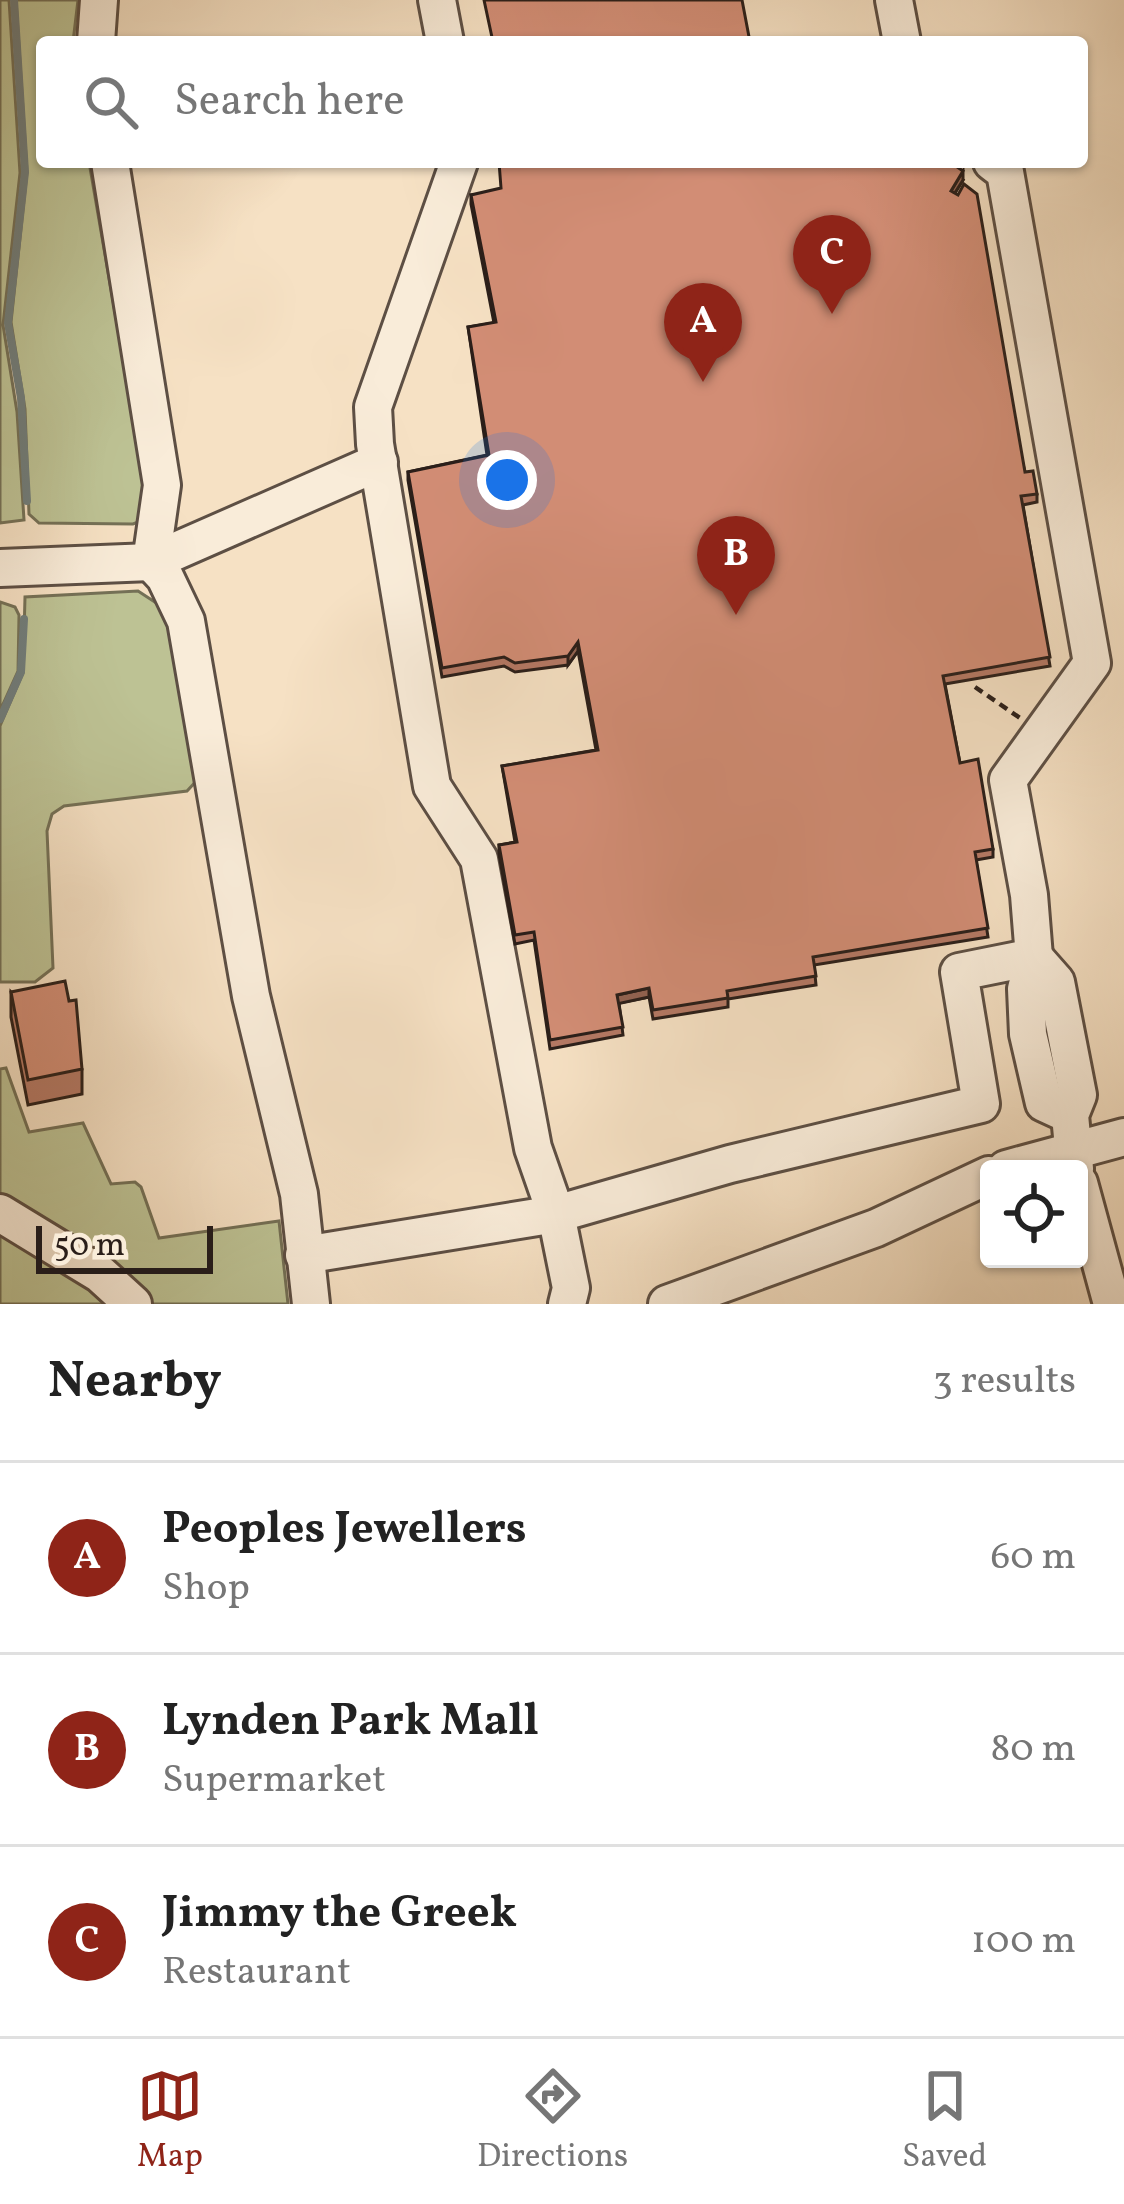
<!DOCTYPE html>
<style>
body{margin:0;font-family:Vollkorn,serif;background:#f2f2f2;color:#222}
.controls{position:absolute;right:36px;bottom:36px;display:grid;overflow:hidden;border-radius:12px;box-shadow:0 3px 9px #0004}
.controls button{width:108px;height:108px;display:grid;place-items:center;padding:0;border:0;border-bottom:3px solid #e0e0e0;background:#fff;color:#222;font:60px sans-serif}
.scale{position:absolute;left:36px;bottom:30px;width:177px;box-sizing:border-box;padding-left:12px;border:6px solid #2a1e19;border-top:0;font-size:33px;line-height:42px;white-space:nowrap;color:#2a1e19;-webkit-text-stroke:9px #f9ecd9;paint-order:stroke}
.you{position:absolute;left:507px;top:480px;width:42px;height:42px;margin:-30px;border:9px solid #fff;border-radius:50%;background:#1a73e8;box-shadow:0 0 0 18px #1a73e833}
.badge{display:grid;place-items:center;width:78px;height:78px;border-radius:50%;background:#8f2418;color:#fff;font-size:39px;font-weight:700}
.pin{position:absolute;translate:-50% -99px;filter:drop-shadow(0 3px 6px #0008)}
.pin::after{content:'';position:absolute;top:63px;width:42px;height:36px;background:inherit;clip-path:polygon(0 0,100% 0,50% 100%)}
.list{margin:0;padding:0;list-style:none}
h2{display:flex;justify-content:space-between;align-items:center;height:156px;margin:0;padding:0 48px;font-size:51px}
h2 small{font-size:39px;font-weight:400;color:#767676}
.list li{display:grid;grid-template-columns:78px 1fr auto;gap:36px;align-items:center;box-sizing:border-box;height:192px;padding:0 48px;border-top:3px solid #e0e0e0}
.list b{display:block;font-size:45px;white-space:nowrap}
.list p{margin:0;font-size:39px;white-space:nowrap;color:#767676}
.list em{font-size:39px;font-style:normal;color:#767676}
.icon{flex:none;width:66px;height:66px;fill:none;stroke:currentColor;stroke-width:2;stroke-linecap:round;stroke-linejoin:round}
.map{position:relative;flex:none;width:1124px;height:1304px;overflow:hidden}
.search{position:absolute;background:#fff;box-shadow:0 3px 9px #0004;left:36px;right:36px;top:36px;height:132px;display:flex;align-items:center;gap:30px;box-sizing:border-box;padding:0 42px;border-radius:12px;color:#767676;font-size:45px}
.sheet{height:732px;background:#fff}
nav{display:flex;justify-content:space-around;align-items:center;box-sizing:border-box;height:168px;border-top:3px solid #e0e0e0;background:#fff;font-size:33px;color:#767676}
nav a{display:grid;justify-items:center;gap:6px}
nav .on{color:#8f2418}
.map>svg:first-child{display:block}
</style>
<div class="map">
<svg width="1124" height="1304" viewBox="0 0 1124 1304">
<rect width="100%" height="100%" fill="#f6e1c4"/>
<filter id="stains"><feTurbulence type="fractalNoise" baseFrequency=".00167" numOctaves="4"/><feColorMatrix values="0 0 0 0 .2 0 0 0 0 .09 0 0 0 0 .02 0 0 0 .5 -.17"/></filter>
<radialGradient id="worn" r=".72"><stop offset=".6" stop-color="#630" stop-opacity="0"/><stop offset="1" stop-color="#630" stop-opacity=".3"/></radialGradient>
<g fill="#bdc294" stroke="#747056" stroke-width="3">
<path d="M0,0H9L20,173L3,325L17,412L24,520L0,523Z"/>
<path d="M16,0H78L73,42H42V162H89L146,492L141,521L133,524L39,523L29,514L25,409L11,322L27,172Z"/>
<path d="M138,591L167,610L200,777L187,791L64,806L52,814L47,831L53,968L35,982H0V726L23,673L25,597Z"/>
<path d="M0,602L15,607L19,615L18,671L0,711Z"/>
<path d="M6,1068L29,1132L83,1123L111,1184L135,1182L141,1187L159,1238L279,1221L288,1304H135L0,1210V1069Z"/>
<path d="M0,1217L128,1304H0Z"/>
</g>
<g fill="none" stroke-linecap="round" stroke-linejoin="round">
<g stroke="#707d7b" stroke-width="8">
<path d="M14,0L25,172L8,323L21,398L27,501"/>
<path d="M0,719L21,672L24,619"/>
</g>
<defs>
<g id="minor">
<path d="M437,0L445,42"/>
<path d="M894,0L902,42"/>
<path d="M96,42L99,0"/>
<path d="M110,162L162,485L151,562"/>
<path d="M459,162L373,407L375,444L432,786L479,859L533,1148L556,1214L571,1288L567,1304"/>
<path d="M992,162L1005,172L1092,663L1008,780L1029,895L1034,957L1026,989L1028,1034L1044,1103L1070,1115"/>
<path d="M151,562L165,577L186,621L251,996L299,1194L311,1304"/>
<path d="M0,568L151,562L379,462"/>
<path d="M1034,957L1056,982L1078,1095L1070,1115L1075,1169"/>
<path d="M1006,1169L1124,1137"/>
<path d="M1079,1183L1112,1304"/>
<path d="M0,1213L100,1274L133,1304"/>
<path d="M304,1255L556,1214L730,1164L981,1104L959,972L1034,957"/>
<path d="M667,1304L876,1228L989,1175"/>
</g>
</defs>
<use href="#minor" stroke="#5d4f44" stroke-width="42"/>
<path stroke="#2a1e19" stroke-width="4.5" stroke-dasharray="9 6" stroke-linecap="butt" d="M975,687L1020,718"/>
<use href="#minor" stroke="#f9ecd9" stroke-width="36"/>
</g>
<g fill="#b57965" stroke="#2a1e19" stroke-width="3">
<path d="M914,165L963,180L955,193L1025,472L1037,494V502L1023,505L1050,666L945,684L960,763L993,849V857L976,860L988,937L814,965L816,985L728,999V1007L653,1019L649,997L619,1003L623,1035L550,1049L534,940L515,944L499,854V845L515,842L502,766L596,750L578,651L568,665L515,672L504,666L442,677L408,480V472L487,455L468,327L494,323L471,204V195Z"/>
<path d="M11,992L82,1069V1094L28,1105L11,1017Z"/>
</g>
<g fill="#936352" stroke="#2a1e19" stroke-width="3">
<path d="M963,171V180L951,199V191Z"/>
<path d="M578,642V651L568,665V656Z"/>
<path d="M649,988V997L617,1004V995Z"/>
</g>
<g fill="#d28d75" stroke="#2a1e19" stroke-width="3">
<path d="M484,0H742L750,42H493Z"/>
<path d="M499,162H910L914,165L916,162H950L963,171L951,191L958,195L964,184L977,194L1025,472L1033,471L1037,494L1021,496L1050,657L943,676L960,763L978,759L993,849L975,852L988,928L813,957L816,976L727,991L728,998L653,1010L649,988L617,995L623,1027L550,1040L534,932L515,935L499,845L517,842L502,766L598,750L578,642L568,656L515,663L504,657L442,668L408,472L489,455L468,327L496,322L471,195L501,188Z"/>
<path d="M65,981L69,1001L76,1000L82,1069L28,1080L11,992Z"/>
</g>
<rect width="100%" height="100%" filter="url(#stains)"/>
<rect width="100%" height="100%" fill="url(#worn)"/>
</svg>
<div class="controls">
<button><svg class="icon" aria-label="locate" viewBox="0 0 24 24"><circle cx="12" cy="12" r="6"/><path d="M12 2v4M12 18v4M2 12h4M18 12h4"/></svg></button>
</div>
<div class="scale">50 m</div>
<div class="you"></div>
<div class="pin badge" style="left:703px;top:382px">A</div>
<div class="pin badge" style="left:736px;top:615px">B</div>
<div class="pin badge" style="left:832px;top:314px">C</div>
<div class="search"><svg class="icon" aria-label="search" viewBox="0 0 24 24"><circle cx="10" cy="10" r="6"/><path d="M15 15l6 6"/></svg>Search here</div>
</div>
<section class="sheet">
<h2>Nearby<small>3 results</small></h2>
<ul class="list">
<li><span class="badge">A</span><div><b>Peoples Jewellers</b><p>Shop</p></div><em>60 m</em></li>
<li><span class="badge">B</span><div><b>Lynden Park Mall</b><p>Supermarket</p></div><em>80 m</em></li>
<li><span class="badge">C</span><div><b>Jimmy the Greek</b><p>Restaurant</p></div><em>100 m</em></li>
</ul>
</section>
<nav>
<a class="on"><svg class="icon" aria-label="map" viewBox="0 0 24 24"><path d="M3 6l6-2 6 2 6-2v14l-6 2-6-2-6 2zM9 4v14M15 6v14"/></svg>Map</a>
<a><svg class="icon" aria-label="directions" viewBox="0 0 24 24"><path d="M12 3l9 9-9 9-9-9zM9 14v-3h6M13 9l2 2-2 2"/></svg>Directions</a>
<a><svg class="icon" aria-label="saved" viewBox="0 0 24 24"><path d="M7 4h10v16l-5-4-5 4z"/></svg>Saved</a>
</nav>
